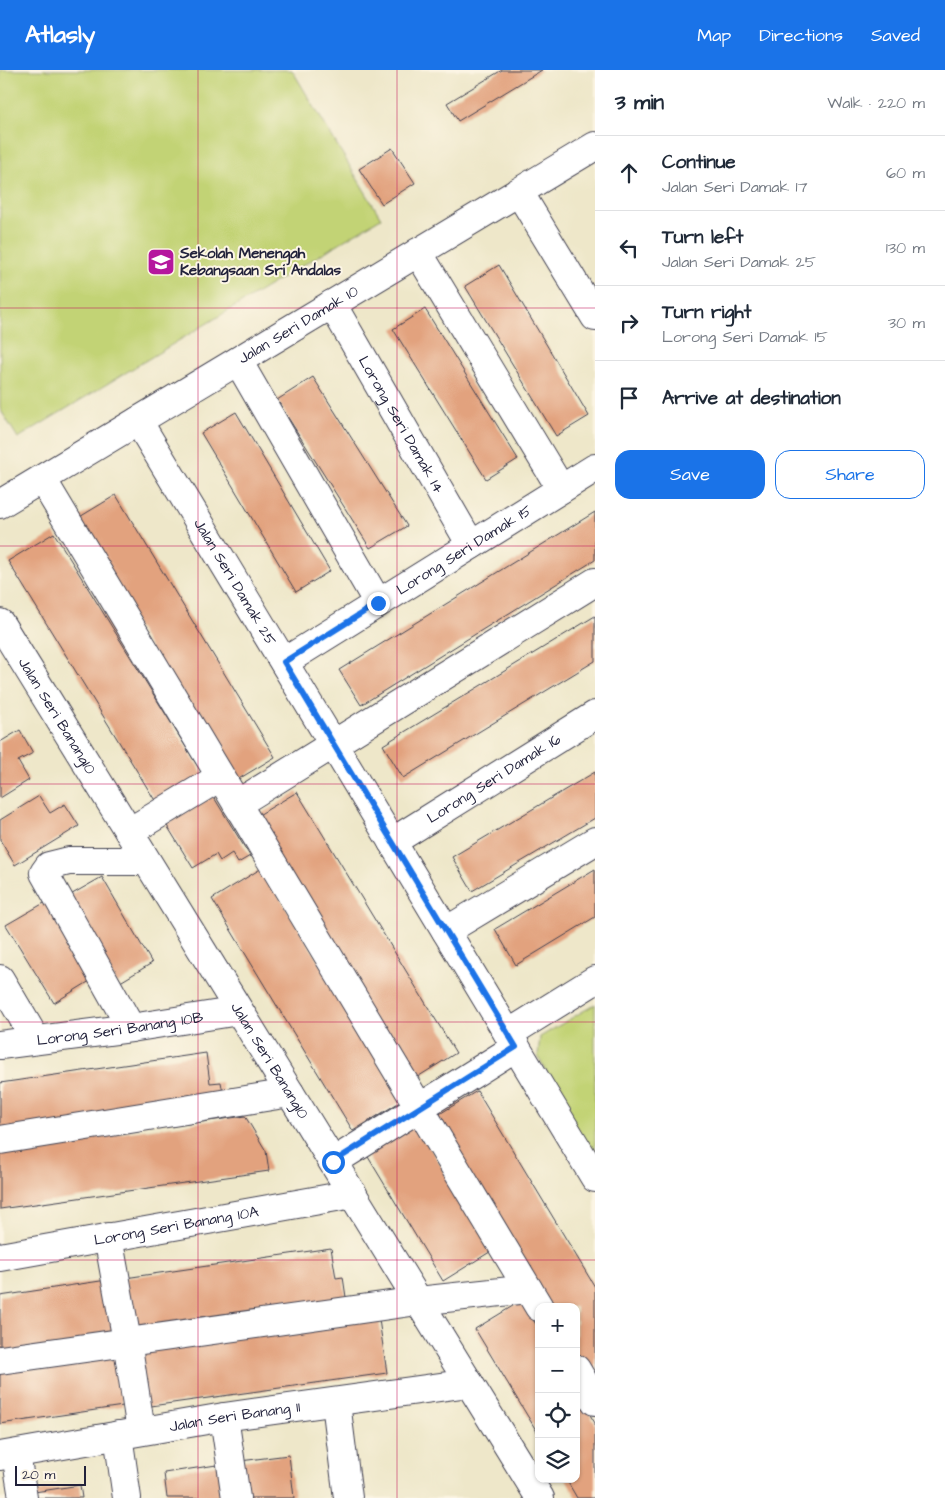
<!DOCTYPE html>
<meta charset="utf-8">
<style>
body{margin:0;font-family:"Architects Daughter",sans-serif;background:#f2f2f3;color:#1f2937}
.controls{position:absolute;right:15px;bottom:15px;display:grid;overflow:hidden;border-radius:10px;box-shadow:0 1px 4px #0004}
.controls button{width:45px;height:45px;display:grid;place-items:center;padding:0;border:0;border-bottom:1px solid #e0e1e3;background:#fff;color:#1f2937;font:25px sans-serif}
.scale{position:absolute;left:15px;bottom:12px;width:71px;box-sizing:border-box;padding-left:5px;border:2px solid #22223b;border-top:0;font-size:14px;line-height:18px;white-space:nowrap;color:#22223b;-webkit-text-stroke:4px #fcf5e5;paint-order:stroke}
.stop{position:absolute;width:15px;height:15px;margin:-11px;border:4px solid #1a73e8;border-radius:50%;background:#fff}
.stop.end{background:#1a73e8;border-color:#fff;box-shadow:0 1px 5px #0008}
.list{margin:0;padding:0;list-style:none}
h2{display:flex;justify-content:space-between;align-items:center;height:65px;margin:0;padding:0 20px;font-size:21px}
h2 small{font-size:16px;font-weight:400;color:#747a83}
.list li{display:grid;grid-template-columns:32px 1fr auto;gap:15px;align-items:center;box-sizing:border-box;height:75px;padding:0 20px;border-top:1px solid #e0e1e3}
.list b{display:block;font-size:19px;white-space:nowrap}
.list p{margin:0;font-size:16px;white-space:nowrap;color:#747a83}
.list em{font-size:16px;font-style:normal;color:#747a83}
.actions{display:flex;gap:10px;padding:15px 20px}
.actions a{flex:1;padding:11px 0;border:1px solid #1a73e8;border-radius:15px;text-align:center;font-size:18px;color:#1a73e8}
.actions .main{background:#1a73e8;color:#fff}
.icon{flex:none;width:28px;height:28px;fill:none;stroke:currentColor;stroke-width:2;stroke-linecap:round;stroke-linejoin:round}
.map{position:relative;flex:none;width:595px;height:1428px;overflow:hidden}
header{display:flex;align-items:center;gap:30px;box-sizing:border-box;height:70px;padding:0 25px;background:#1a73e8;color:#fff}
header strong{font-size:24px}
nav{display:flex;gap:28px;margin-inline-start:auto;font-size:18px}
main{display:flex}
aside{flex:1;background:#fff}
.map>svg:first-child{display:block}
</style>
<header>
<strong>Atlasly</strong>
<nav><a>Map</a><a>Directions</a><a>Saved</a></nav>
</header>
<main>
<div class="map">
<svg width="595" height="1428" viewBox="0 0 595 1428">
<rect width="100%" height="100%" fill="#fcf5e5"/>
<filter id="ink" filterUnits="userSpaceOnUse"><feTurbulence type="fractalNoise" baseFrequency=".02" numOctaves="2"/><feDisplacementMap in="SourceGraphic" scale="10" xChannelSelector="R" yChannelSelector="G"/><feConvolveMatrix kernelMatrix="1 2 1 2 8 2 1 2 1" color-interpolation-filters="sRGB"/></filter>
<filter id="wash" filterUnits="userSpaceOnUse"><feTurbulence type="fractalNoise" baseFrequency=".0096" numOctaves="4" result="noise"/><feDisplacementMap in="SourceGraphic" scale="20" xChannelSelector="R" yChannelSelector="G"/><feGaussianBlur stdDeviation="1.12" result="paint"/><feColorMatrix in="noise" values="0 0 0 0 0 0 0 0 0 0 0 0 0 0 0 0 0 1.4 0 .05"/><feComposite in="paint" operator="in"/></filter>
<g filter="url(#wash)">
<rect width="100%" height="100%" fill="#eee7c9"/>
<g fill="#c2d375" stroke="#727a58">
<path d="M0,0H292L381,148L18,368L0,339Z"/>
<path d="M595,934V1094L538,986L540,967Z"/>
</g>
<g id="blocks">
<g fill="#e2a27e">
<path d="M502,0H542L458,51L447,33Z"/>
<path d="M392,78L415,113L382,134L359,99Z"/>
<path d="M499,195L589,346L556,366L465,216Z"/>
<path d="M425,239L518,389L486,409L393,259Z"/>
<path d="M313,307L407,456L370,478L277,330Z"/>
<path d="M236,342L330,501L296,522L201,363Z"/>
<path d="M116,425L275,687L232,713L73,451Z"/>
<path d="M595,442V490L361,635L339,600Z"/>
<path d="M54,463L205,708L159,737L8,491Z"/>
<path d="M595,546V591L403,708L383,675Z"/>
<path d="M20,660L33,683L18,691L29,710L0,728V672Z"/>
<path d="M595,702V748L472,821L452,787Z"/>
<path d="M297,722L456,983L411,1011L252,749Z"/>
<path d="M39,726L50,743L65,734L79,756L15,795L0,770V750Z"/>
<path d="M213,726L250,786L238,793L232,783L220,791L216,784L193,798L166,754Z"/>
<path d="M262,798L403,1030L353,1061L212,829Z"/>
<path d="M595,799V847L516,895L495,859Z"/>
<path d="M102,807L152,893L117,914L67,827Z"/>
<path d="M51,829L98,906L54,933L6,855Z"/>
<path d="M206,983L210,1013L221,1012L225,1034L0,1067V1013Z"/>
<path d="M477,1021L595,1217V1317L576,1286V1237H546L433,1048Z"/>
<path d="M245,1046L266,1081L269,1101L0,1139V1080Z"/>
<path d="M411,1047L493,1180L443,1211L362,1077Z"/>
<path d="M331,1178L336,1208L343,1207L347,1234L133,1265L125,1208Z"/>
<path d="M107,1210L115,1267L0,1285V1226Z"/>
<path d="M521,1231L539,1259V1365L475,1259Z"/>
<path d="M378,1243L387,1303L144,1337L136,1278Z"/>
<path d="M116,1282L123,1336L0,1354V1299Z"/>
<path d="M576,1322L595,1353V1428H577L566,1409H576Z"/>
<path d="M289,1385L294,1428H245L240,1391Z"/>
<path d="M223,1394L227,1428H167L164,1403Z"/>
<path d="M80,1415L82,1428H29L28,1423Z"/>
</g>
</g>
</g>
<g filter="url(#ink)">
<use href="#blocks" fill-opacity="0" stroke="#414050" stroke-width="1"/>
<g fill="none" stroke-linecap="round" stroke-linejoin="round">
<defs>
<g id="minor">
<path d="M519,122L595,247"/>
<path d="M418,182L561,419"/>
<path id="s1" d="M332,234L471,475"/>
<path d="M238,291L378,533"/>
<path id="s2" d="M138,351L595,1108"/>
<path d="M42,409L539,1237"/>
<path id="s3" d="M0,434L595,76"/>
<path id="s4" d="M0,553L540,1428"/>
<path id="s5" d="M284,592L595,398"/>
<path d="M237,734L595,512"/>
<path d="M129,762L220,707"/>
<path id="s6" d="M392,772L595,645"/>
<path d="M446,861L595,771"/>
<path d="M0,909L36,970"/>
<path d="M131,958L44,803L49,796L69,791H146"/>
<path d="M508,964L595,910"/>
<path id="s7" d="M0,975L131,958L239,941"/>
<path d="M0,1070L290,1023"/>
<path d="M333,1092L516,977"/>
<path d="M108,1167L127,1271L141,1361"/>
<path id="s8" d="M0,1187L353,1124"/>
<path d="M0,1290L418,1231L528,1219"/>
<path d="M576,1299L595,1331"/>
<path d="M336,1333L348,1428"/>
<path d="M224,1347L236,1428"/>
<path d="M118,1365L127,1428"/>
<path d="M16,1384L23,1428"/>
<path id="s9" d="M0,1386L224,1347L469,1313"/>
</g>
</defs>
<use href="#minor" stroke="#414050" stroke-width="30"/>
<use href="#minor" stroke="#fff" stroke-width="28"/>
</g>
</g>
<g fill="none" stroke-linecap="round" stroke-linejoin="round" filter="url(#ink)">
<path stroke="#1a73e8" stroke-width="6" d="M333,1092L516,977L284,592L378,533"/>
</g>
<path fill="none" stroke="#c2185b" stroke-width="1" stroke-opacity="0.55" d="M198,0V1428M397,0V1428M0,238H595M0,476H595M0,714H595M0,952H595M0,1190H595"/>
<defs>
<symbol id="school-square" viewBox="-11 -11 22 22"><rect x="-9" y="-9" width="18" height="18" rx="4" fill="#b5179e" stroke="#fcf5e5"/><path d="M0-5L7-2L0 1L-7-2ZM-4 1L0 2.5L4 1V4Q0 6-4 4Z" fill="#fff"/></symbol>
</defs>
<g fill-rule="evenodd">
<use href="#school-square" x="145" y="176" width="32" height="32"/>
</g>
<g text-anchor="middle" stroke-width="4" stroke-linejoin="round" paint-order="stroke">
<g font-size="15" font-weight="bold" fill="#22223b" stroke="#fcf5e5" text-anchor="start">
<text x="180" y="188">Sekolah Menengah<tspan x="180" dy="17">Kebangsaan Sri Andalas</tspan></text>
</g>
<g font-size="15" fill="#22223b" stroke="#fcf5e5">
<text dy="5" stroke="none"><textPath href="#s3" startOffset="348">Jalan Seri Damak 10</textPath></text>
<text dy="5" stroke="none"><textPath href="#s1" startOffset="139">Lorong Seri Damak 14</textPath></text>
<text dy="5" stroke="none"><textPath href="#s5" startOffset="212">Lorong Seri Damak 15</textPath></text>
<text dy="5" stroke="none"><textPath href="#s2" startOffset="188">Jalan Seri Damak 25</textPath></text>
<text dy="5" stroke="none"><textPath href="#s4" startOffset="109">Jalan Seri Banang10</textPath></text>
<text dy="5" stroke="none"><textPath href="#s6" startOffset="120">Lorong Seri Damak 16</textPath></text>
<text dy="5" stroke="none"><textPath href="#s7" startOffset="121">Lorong Seri Banang 10B</textPath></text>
<text dy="5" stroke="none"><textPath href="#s4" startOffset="514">Jalan Seri Banang10</textPath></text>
<text dy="5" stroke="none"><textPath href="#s8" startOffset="179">Lorong Seri Banang 10A</textPath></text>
<text dy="5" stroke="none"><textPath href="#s9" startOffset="238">Jalan Seri Banang 11</textPath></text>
</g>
</g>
</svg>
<div class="controls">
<button>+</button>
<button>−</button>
<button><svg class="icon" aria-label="locate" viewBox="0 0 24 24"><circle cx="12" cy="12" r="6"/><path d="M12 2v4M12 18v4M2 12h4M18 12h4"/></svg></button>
<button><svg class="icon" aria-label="layers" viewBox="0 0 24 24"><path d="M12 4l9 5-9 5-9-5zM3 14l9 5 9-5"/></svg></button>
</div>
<div class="scale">20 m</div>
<div class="stop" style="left:333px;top:1092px"></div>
<div class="stop end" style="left:378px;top:533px"></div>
</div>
<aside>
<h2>3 min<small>Walk · 220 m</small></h2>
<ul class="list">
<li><svg class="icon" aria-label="ahead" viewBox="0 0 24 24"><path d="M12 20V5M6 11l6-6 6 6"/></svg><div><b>Continue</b><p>Jalan Seri Damak 17</p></div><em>60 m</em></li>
<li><svg class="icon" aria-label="left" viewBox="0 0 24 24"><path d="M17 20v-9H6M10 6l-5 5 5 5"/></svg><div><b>Turn left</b><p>Jalan Seri Damak 25</p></div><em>130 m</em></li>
<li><svg class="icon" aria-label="right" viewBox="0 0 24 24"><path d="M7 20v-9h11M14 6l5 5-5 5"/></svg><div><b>Turn right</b><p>Lorong Seri Damak 15</p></div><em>30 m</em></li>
<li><svg class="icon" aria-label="arrive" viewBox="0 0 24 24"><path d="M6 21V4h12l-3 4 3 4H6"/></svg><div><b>Arrive at destination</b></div></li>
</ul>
<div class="actions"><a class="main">Save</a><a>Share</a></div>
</aside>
</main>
